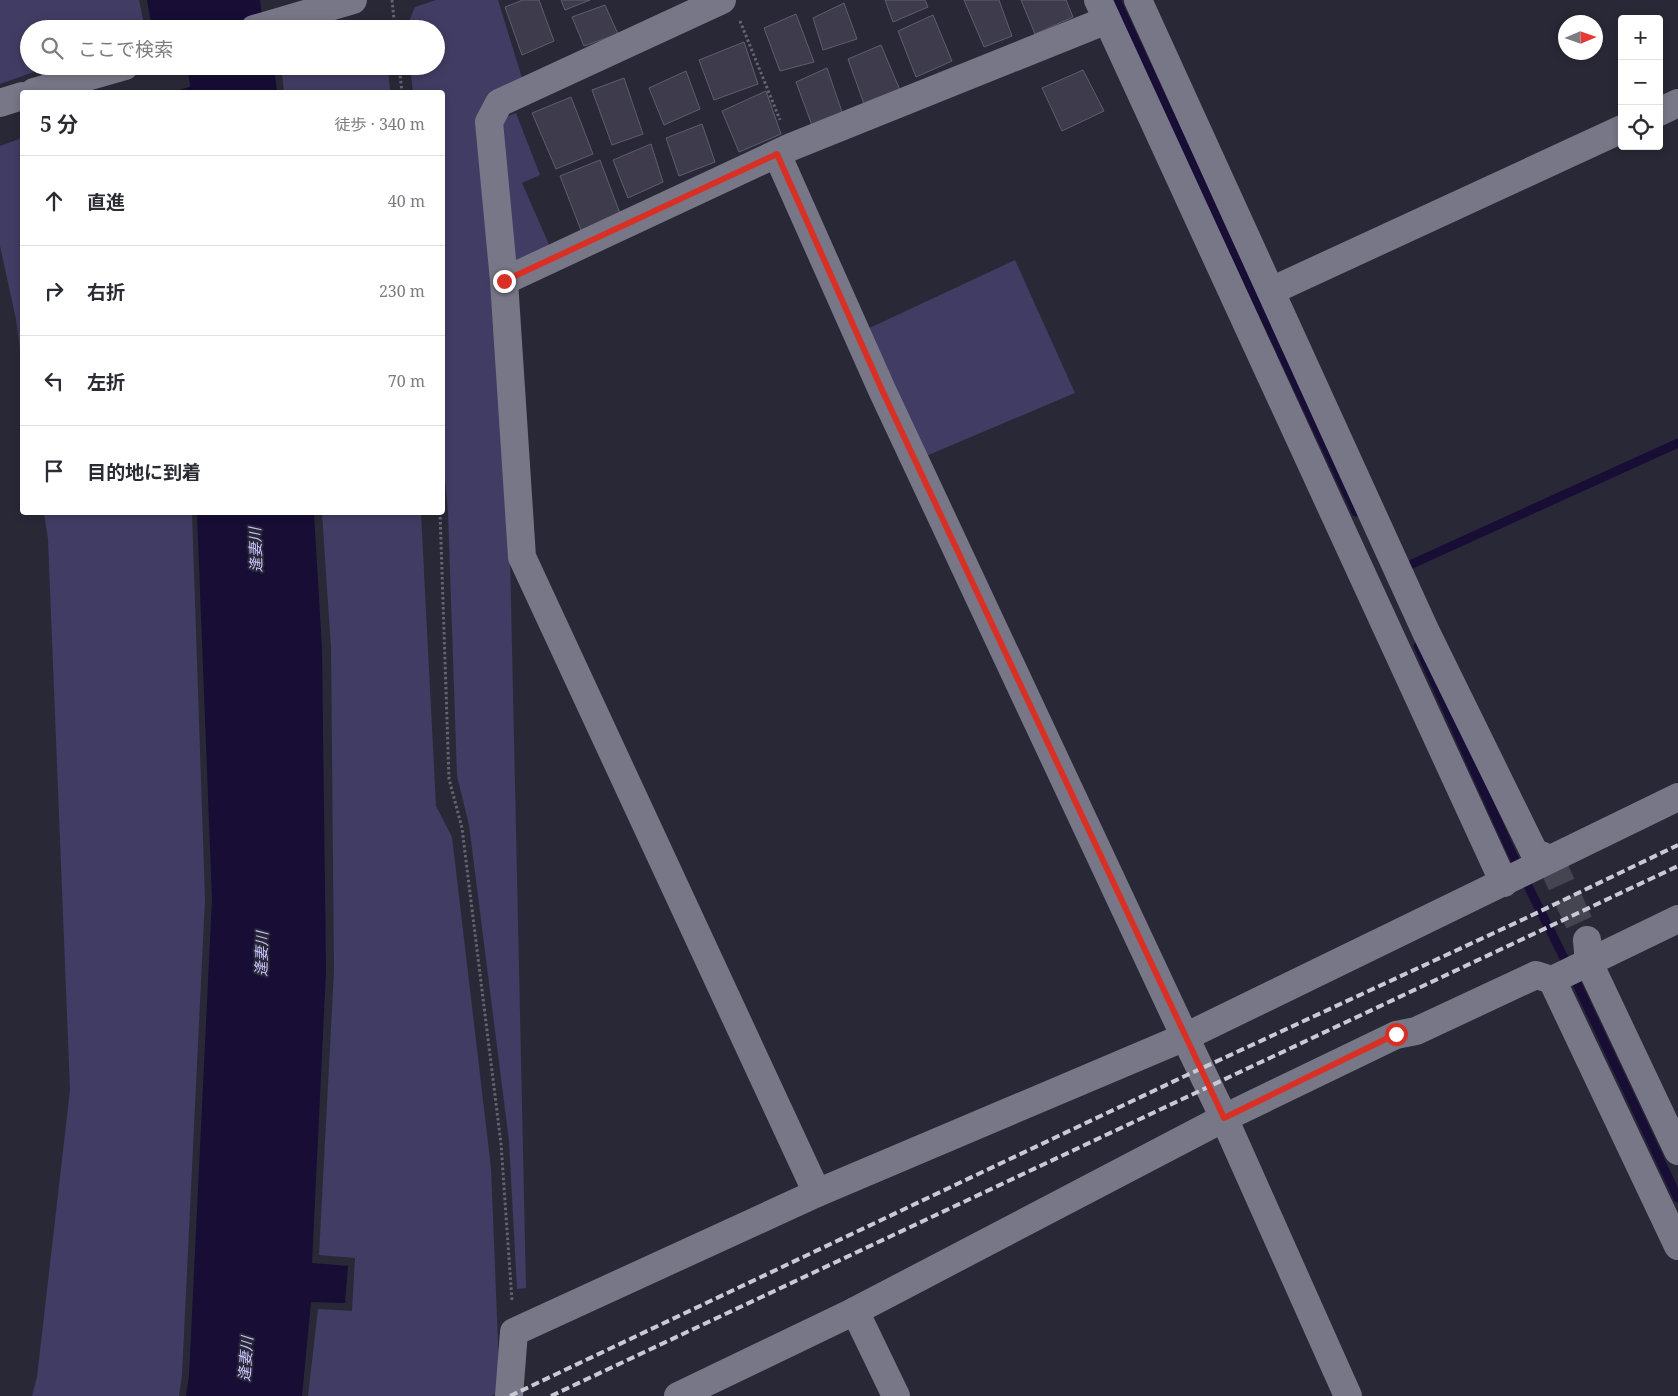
<!DOCTYPE html>
<html lang="ja">
<meta charset="utf-8">
<style>
body{margin:0;font-family:"Noto Serif","Noto Sans JP",serif;background:#f7f7f7;color:#2b2b33}
.controls{position:absolute;right:15px;top:15px;display:grid;overflow:hidden;border-radius:5px;box-shadow:0 2px 8px #0003}
.controls button{width:45px;height:45px;display:grid;place-items:center;padding:0;border:0;border-bottom:1px solid #e1e1e2;background:#fff;color:#2b2b33;font:25px sans-serif}
.compass{position:absolute;left:1558px;top:15px;width:45px;height:45px;border-radius:50%;background:#fff;box-shadow:0 2px 8px #0003;rotate:88deg}
.stop{position:absolute;width:15px;height:15px;margin:-11px;border:4px solid #d93025;border-radius:50%;background:#fff}
.stop.end{background:#d93025;border-color:#fff;box-shadow:0 1px 5px #0008}
.list{margin:0;padding:0;list-style:none}
h2{display:flex;justify-content:space-between;align-items:center;height:65px;margin:0;padding:0 20px;font-size:21px}
h2 small{font-size:16px;font-weight:400;color:#7c7c81}
.list li{display:grid;grid-template-columns:32px 1fr auto;gap:15px;align-items:center;box-sizing:border-box;height:90px;padding:0 20px;border-top:1px solid #e1e1e2}
.list b{display:block;font-size:19px;white-space:nowrap}
.list em{font-size:16px;font-style:normal;color:#7c7c81}
.icon{flex:none;width:28px;height:28px;fill:none;stroke:currentColor;stroke-width:2;stroke-linecap:round;stroke-linejoin:round}
.map{position:relative;flex:none;width:1678px;height:1396px;overflow:hidden}
.search{position:absolute;background:#fff;box-shadow:0 2px 8px #0003;left:20px;top:20px;width:425px;height:55px;display:flex;align-items:center;gap:12px;box-sizing:border-box;padding:0 18px;border-radius:28px;color:#7c7c81;font-size:19px}
.panel{position:absolute;background:#fff;box-shadow:0 2px 8px #0003;left:20px;top:90px;width:425px;height:425px;border-radius:5px}
.map>svg:first-child{display:block}
</style>
<div class="map">
<svg width="1678" height="1396" viewBox="0 0 1678 1396">
<rect width="100%" height="100%" fill="#292836"/>
<g fill="#413c63">
<path d="M0,0H139L145,29H29V66H51L0,84Z"/>
<path d="M436,0H498L523,81L489,93L478,114L495,291L510,555L526,1288L517,1289L509,1141L469,825L457,776L448,512L442,445V92H413L410,66H436V29H407V26L415,7Z"/>
<path d="M281,66H388L390,92H284Z"/>
<path d="M516,113L540,175L522,183L551,249L512,268L496,121Z"/>
<path d="M22,138V366L16,319L0,246V146Z"/>
<path d="M1015,260L1075,393L919,459L863,331Z"/>
<path d="M44,513H192L205,899L182,1375L179,1396H32L37,1377L70,1090L48,539Z"/>
<path d="M322,513H421L436,806L452,837L491,1168L500,1392L491,1396H308L318,1309L352,1311L355,1258L319,1255L334,971L331,648Z"/>
</g>
<g fill="#170d35">
<path d="M147,0H260L262,18L228,29H152Z"/>
<path d="M257,66H274L277,92H173Z"/>
<path d="M197,513H314L322,649L326,971L312,1263L348,1266L345,1303L311,1302L302,1396H186L189,1376L212,899Z"/>
</g>
<g fill="none" stroke-linecap="round" stroke-linejoin="round">
<g stroke="#170d35" stroke-width="9">
<path d="M1116,0L1356,512"/>
<path d="M1401,569L1678,443"/>
<path d="M1418,646L1515,860L1577,984L1678,1198"/>
</g>
<path stroke="#170d35" stroke-width="55" d="M215,66L219,92"/>
</g>
<g fill="#3e3c4c" stroke="#5e5d6e">
<path d="M523,0H539L554,41L522,55L505,7Z"/>
<path d="M561,0H590L565,10Z"/>
<path d="M885,0H925L928,7L893,22Z"/>
<path d="M964,0H999L1012,36L984,47Z"/>
<path d="M1021,0H1066L1073,17L1035,34Z"/>
<path d="M844,3L857,39L823,50L813,18Z"/>
<path d="M605,5L618,34L584,46L572,17Z"/>
<path d="M796,14L814,62L780,71L764,28Z"/>
<path d="M933,15L952,61L916,77L898,31Z"/>
<path d="M744,42L758,84L714,100L699,60Z"/>
<path d="M881,45L900,90L864,104L848,59Z"/>
<path d="M827,68L843,115L813,128L796,82Z"/>
<path d="M1083,70L1104,111L1062,131L1042,88Z"/>
<path d="M686,71L700,109L664,125L649,88Z"/>
<path d="M624,78L643,134L612,145L592,90Z"/>
<path d="M766,91L781,134L739,152L722,111Z"/>
<path d="M571,97L593,154L556,169L532,113Z"/>
<path d="M702,124L715,162L679,176L666,138Z"/>
<path d="M651,144L663,182L628,198L613,160Z"/>
<path d="M600,160L621,216L582,233L560,176Z"/>
</g>
<g fill="none" stroke-linecap="round" stroke-linejoin="round">
<path stroke="#454451" stroke-width="28" stroke-dasharray="28 14" stroke-linecap="butt" d="M1550,859L1587,940"/>
<g stroke="#656471" stroke-width="3" stroke-dasharray="2.5 2.5" stroke-linecap="butt">
<path d="M392,0L395,29"/>
<path d="M740,21L780,120"/>
<path d="M399,66L402,92"/>
<path d="M440,512L449,779L462,828L501,1144L512,1301"/>
</g>
<g stroke="#787788" stroke-width="28">
<path d="M722,0L499,103L489,122L504,281L522,557L817,1193"/>
<path d="M1098,0L1504,883"/>
<path d="M1138,0L1426,632L1534,852L1550,859"/>
<path d="M254,29L353,0"/>
<path d="M34,92L125,66"/>
<path d="M0,103L22,96"/>
<path d="M1659,112L1678,103"/>
<path d="M504,281L791,147L1107,20"/>
<path d="M1271,291L1622,129"/>
<path d="M1587,940L1589,963L1678,1151"/>
<path d="M1552,980L1678,1246"/>
<path d="M855,1311L1224,1118L1396,1035L1416,1031L1536,975L1552,980L1678,919"/>
<path d="M509,1396L514,1332L817,1193L1185,1037L882,390L777,154"/>
<path d="M678,1396L855,1311L896,1396"/>
<path d="M1348,1396L1224,1118L1185,1037L1678,797"/>
</g>
<g stroke="#cac9d4" stroke-width="4" stroke-dasharray="8 4" stroke-linecap="butt">
<path d="M510,1396L1185,1076L1524,919L1678,845"/>
<path d="M551,1396L1678,866"/>
</g>
</g>
<g fill="none" stroke-linecap="round" stroke-linejoin="round">
<path stroke="#d93025" stroke-width="6" d="M504,281L777,154L882,390L1224,1118L1396,1034"/>
</g>
<g text-anchor="middle" stroke-width="4" stroke-linejoin="round" paint-order="stroke">
<g font-size="15" font-style="italic" fill="#c8c2fe" stroke="#292836">
<text transform="translate(256 550) rotate(-92)" y="5">逢妻川</text>
<text transform="translate(262 954) rotate(-89)" y="5">逢妻川</text>
<text transform="translate(246 1359) rotate(-86)" y="5">逢妻川</text>
</g>
</g>
</svg>
<div class="controls">
<button>+</button>
<button>−</button>
<button><svg class="icon" aria-label="locate" viewBox="0 0 24 24"><circle cx="12" cy="12" r="6"/><path d="M12 2v4M12 18v4M2 12h4M18 12h4"/></svg></button>
</div>
<svg class="compass" viewBox="-18 -18 36 36"><path d="M0-13l5 13h-10z" fill="#e53935"/><path d="M0 13l5-13h-10z" fill="#7c7c81"/></svg>
<div class="stop" style="left:1396px;top:1034px"></div>
<div class="stop end" style="left:504px;top:281px"></div>
<div class="search"><svg class="icon" aria-label="search" viewBox="0 0 24 24"><circle cx="10" cy="10" r="6"/><path d="M15 15l6 6"/></svg>ここで検索</div>
<section class="panel">
<h2>5 分<small>徒歩 · 340 m</small></h2>
<ul class="list">
<li><svg class="icon" aria-label="ahead" viewBox="0 0 24 24"><path d="M12 20V5M6 11l6-6 6 6"/></svg><div><b>直進</b></div><em>40 m</em></li>
<li><svg class="icon" aria-label="right" viewBox="0 0 24 24"><path d="M7 20v-9h11M14 6l5 5-5 5"/></svg><div><b>右折</b></div><em>230 m</em></li>
<li><svg class="icon" aria-label="left" viewBox="0 0 24 24"><path d="M17 20v-9H6M10 6l-5 5 5 5"/></svg><div><b>左折</b></div><em>70 m</em></li>
<li><svg class="icon" aria-label="arrive" viewBox="0 0 24 24"><path d="M6 21V4h12l-3 4 3 4H6"/></svg><div><b>目的地に到着</b></div></li>
</ul>
</section>
</div>
